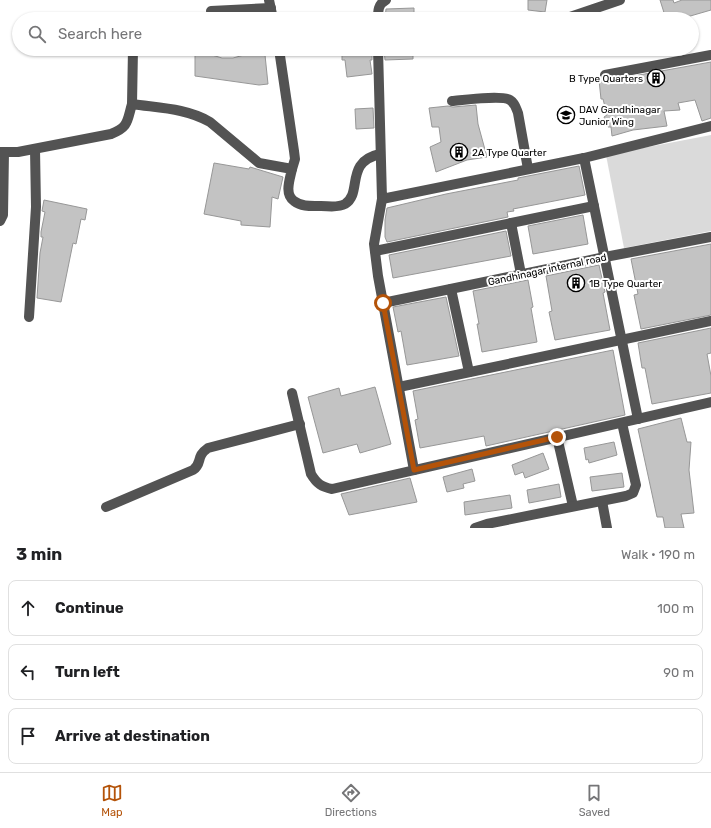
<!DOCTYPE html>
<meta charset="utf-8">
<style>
body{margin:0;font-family:Rubik,sans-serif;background:#f2f2f2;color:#202124}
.stop{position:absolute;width:12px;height:12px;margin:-9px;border:3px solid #b45309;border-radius:50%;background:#fff}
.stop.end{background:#b45309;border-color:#fff;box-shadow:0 1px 4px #0008}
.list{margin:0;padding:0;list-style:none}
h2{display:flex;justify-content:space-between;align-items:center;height:52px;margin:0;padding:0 16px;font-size:17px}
h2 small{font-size:13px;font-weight:400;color:#757577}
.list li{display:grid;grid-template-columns:26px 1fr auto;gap:12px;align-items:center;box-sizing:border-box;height:56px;margin:0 8px 8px;padding:0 8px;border:1px solid #e0e0e0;border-radius:8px}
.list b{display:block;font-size:15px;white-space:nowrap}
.list em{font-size:13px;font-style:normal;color:#757577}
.icon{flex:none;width:22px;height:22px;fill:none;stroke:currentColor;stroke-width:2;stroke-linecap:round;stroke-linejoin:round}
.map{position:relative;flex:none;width:711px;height:528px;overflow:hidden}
.search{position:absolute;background:#fff;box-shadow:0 1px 3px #0004;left:12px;right:12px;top:12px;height:44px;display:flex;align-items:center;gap:10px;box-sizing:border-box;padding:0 14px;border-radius:22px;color:#757577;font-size:15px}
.sheet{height:244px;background:#fff}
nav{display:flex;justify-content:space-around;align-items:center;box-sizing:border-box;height:56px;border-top:1px solid #e0e0e0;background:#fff;font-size:11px;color:#757577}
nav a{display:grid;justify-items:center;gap:2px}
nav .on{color:#b45309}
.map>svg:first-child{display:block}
</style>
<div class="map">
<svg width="711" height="528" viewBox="0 0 711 528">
<rect width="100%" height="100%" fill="#fff"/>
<path fill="#dadada" d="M711,135V231L624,248L606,155Z"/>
<g fill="#c3c3c3" stroke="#979797">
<path d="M528,0H547L545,12L528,10Z"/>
<path d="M660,0H673L674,3L682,0H711V10L680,19H666Z"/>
<path d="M414,8V19H385L386,9Z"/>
<path d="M342,49H372V60H370L372,74L347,77L345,60H342Z"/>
<path d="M384,49H413V59L385,60Z"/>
<path d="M195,50L222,58H233L244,55H265L268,84L259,85L195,76Z"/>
<path d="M711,62V118L702,121L695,100L678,103L680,110L664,111L667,126L633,130L612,136L611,127H608L604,117L607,115L603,99H601L599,80L606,81Z"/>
<path d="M476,105L478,124L487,157L467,160L436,172L430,147L441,142L439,127H432L429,108L448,106L453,107Z"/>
<path d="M373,108L374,128L356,129L355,109Z"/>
<path d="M214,163L249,169L250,167L283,177L278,199L272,197L270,227L241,225V221L204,214Z"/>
<path d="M579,166L585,195L513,209L514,211L507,212L508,217L387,242L385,237V220L387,208L446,194L518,180V178Z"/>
<path d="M44,200L87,209L85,220L81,219L76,244L73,243L61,302L37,298L40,253L43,237H41V232L45,212L42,211Z"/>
<path d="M583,215L588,244L533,254L528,226Z"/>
<path d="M506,231L511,256L393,278L389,255Z"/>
<path d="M711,244V315L641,329L634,295L638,294L631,259Z"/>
<path d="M599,265L605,292L603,293L610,330L555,340L549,312L552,311L546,276Z"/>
<path d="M528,280L533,307L531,308L537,342L482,352L477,324H479L473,291Z"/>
<path d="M446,297L459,356L407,365L401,331L398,332L393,307Z"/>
<path d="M711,328V353L707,354L711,376V393L652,404L645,368H642L638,343Z"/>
<path d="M613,350L625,415L486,446L484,436L420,448L415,420L418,419L413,391Z"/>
<path d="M375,387L391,444L360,453L357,444L323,453L308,397L339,388L341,396Z"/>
<path d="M681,418L687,442H691L689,470L694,513L681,514L684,528H665L663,517H657L638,429Z"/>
<path d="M614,442L617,455L589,463L588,459L586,460L584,448Z"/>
<path d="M543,453L549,469L525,478L523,472L515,475L512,465Z"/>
<path d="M472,469L475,481L463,484L464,488L447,492L443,477Z"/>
<path d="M622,473L624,487L592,491L590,477Z"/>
<path d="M410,478L417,502L349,515L341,494Z"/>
<path d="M559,484L561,497L529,503L527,490Z"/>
<path d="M510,495L512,508L465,515L464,502Z"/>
</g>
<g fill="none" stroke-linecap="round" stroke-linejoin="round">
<g stroke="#535353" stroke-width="10">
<path d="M269,0L273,19"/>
<path d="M211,11L271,8"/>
<path d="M378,19C378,11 378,4 386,0"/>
<path d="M564,19L620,0"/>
<path d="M279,49L294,151L295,159L292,169"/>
<path d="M378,49L382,199L584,158L711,126"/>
<path d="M605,75L711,55"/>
<path d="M452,101C464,100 502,95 510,100C515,103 516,108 518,113L528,169"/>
<path d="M132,104L133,49"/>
<path d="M0,152H18L111,134C129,127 127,121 132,104C158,108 186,108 210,122L259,163L292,169C290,179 284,194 294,201C302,207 311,206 321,206C329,206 338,208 345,204C363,193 344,162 380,154"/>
<path d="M584,158L638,419"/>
<path d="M382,199L374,244L378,276L414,470"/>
<path d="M0,221L3,215L4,152"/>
<path d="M511,223L521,274"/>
<path d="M375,251L594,206"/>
<path d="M451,289L469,372"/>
<path d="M383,303L605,257L711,237"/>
<path d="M29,317L36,207L35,149"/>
<path d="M399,387L711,321"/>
<path d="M292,393L311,474C317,484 322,487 332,489L711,402"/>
<path d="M557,437L573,506"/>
<path d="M602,501L607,528"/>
<path d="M106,507L193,470C203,463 195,457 208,448L300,424"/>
<path d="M475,528L487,524L626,496L633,493L636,485L622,423"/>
</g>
</g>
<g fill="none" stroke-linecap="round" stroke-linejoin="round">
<path stroke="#b45309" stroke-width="5" d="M383,303L414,470L557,437"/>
</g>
<defs>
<symbol id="building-ring" viewBox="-11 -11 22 22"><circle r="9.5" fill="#fff" stroke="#000" stroke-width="1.5"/><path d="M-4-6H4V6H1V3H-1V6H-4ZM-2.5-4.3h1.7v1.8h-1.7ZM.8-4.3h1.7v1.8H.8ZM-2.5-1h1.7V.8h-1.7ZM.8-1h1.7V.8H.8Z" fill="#000"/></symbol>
<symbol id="school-ring" viewBox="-11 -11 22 22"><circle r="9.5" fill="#fff" stroke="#000" stroke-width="1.5"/><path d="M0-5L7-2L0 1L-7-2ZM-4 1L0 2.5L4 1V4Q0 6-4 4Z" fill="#000"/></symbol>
</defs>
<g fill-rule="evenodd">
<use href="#building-ring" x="646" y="68" width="20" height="20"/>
<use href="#school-ring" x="556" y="105" width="20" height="20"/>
<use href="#building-ring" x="449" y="142" width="20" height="20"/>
<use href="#building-ring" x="566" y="273" width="20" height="20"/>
</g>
<g text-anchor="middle" stroke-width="4" stroke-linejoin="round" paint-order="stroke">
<g font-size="10" fill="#000" stroke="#fff" text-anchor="start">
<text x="643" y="82" text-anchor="end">B Type Quarters</text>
<text x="579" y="113">DAV Gandhinagar<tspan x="579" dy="12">Junior Wing</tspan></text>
<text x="472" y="156">2A Type Quarter</text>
<text x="589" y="287">1B Type Quarter</text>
</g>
<g font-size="10" fill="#000" stroke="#fff">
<text transform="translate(547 269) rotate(-12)" y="4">Gandhinagar internal road</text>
</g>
</g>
</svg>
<div class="stop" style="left:383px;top:303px"></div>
<div class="stop end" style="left:557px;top:437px"></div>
<div class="search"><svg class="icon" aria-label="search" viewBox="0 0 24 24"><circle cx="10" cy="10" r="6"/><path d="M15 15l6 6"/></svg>Search here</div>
</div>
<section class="sheet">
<h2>3 min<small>Walk · 190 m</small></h2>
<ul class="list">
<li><svg class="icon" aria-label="ahead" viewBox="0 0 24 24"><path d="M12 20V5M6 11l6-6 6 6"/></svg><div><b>Continue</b></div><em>100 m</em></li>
<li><svg class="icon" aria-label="left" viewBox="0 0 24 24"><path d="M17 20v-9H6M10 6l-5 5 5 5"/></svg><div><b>Turn left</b></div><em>90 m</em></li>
<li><svg class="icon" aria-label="arrive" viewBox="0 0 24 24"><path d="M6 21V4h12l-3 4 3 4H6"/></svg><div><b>Arrive at destination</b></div></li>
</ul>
</section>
<nav>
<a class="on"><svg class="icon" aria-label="map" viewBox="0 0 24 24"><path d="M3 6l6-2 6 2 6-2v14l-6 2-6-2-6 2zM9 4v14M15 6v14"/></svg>Map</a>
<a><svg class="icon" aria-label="directions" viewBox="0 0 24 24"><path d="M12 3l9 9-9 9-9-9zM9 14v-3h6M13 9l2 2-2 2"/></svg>Directions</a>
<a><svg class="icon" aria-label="saved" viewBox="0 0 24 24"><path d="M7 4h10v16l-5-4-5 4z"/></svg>Saved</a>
</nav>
